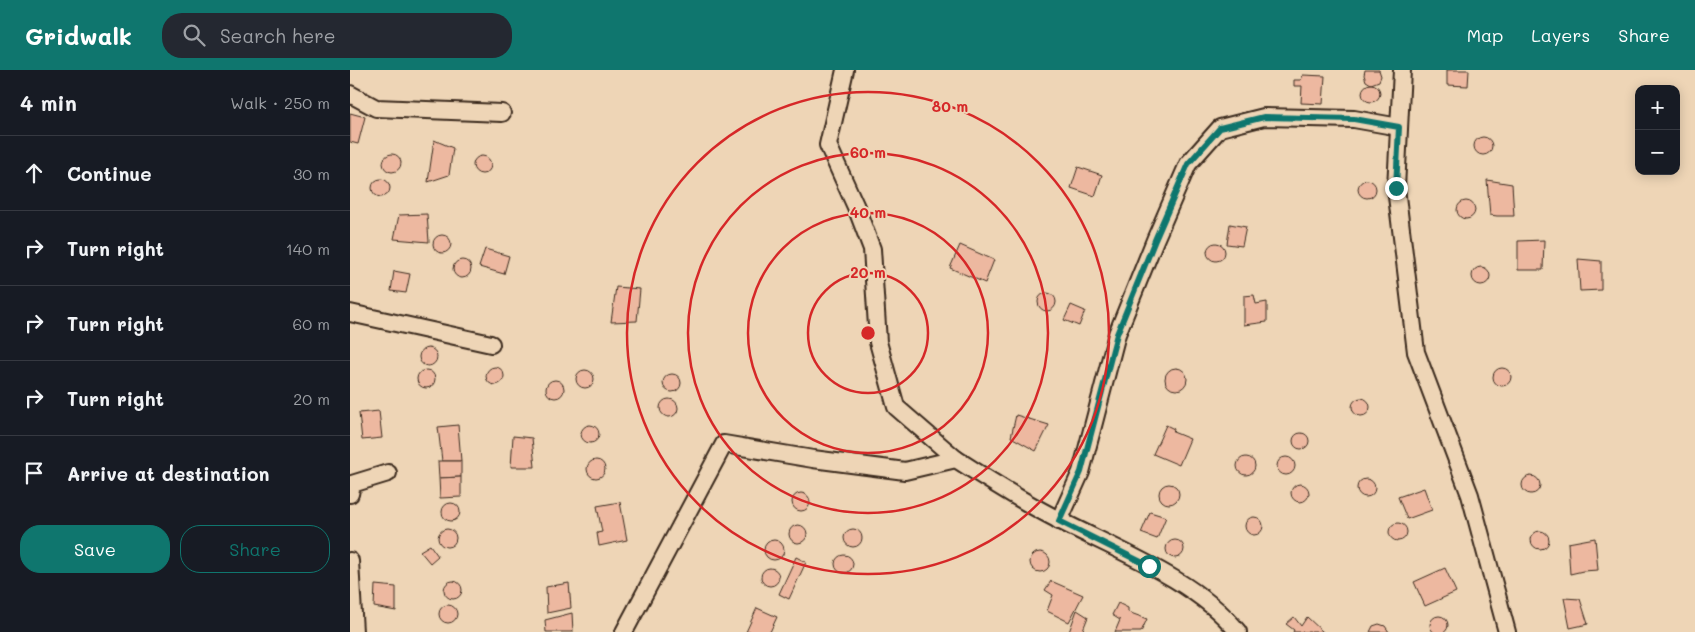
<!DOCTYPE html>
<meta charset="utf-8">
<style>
body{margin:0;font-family:Mali,sans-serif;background:#242831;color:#f1f3f6}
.controls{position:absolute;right:15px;top:15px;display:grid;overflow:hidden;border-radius:10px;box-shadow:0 2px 12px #0003}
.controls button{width:45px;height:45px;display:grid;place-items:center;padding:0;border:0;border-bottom:1px solid #363941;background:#171b24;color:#f1f3f6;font:25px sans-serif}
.stop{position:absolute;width:15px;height:15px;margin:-11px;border:4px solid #0f766e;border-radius:50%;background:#fff}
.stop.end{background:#0f766e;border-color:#fff;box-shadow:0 1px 5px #0008}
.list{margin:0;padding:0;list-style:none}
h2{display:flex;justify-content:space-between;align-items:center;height:65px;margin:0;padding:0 20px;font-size:21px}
h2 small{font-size:16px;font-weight:400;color:#9ea1a6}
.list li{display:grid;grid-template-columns:32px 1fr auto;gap:15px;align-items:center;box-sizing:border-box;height:75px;padding:0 20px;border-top:1px solid #363941}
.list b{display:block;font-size:19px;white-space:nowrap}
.list em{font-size:16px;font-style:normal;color:#9ea1a6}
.actions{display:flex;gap:10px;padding:15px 20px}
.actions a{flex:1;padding:11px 0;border:1px solid #0f766e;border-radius:20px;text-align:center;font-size:18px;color:#0f766e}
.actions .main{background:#0f766e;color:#fff}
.icon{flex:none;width:28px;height:28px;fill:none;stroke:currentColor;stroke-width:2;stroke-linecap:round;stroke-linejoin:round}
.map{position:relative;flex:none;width:1345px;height:562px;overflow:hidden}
header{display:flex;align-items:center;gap:30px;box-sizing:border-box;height:70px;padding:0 25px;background:#0f766e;color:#fff}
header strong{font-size:24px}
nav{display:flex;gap:28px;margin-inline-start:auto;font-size:18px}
.search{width:350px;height:45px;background:#242831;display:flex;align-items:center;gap:12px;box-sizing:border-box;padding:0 18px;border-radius:20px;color:#9ea1a6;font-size:19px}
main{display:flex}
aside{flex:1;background:#171b24}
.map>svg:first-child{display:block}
</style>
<header>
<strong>Gridwalk</strong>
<div class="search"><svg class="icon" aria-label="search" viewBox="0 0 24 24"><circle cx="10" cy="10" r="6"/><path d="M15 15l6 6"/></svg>Search here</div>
<nav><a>Map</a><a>Layers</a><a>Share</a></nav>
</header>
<main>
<aside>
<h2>4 min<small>Walk · 250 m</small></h2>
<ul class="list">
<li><svg class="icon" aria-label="ahead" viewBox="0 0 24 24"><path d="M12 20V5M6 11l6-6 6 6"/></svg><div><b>Continue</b></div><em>30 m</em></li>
<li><svg class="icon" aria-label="right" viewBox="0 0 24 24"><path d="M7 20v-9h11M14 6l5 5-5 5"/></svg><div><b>Turn right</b></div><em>140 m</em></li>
<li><svg class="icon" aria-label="right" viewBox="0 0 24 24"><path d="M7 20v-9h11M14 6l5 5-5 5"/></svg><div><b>Turn right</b></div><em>60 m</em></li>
<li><svg class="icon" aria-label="right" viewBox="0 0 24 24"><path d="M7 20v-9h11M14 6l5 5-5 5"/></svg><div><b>Turn right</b></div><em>20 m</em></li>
<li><svg class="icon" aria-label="arrive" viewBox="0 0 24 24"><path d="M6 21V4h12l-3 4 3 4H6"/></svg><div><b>Arrive at destination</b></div></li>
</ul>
<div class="actions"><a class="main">Save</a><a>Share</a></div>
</aside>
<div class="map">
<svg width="1345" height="562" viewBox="0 0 1345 562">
<rect width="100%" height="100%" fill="#eed5b6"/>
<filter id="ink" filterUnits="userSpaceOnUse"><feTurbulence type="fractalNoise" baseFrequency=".02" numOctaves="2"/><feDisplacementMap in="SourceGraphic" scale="10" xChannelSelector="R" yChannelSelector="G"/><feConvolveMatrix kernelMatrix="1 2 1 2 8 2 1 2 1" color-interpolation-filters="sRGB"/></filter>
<g filter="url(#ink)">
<g fill="#edb8a0" stroke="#3b2a1e">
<path d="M1015,0H1029L1031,6L1029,11L1021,14L1016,11L1014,5Z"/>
<path d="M1097,0H1119L1118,16L1097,15Z"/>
<path d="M953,5L975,6L973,34L951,33L952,16H944V10H951Z"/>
<circle cx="1021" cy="23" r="9"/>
<path d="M0,43L15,47L8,74L0,72Z"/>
<circle cx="1133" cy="76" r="9"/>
<path d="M84,70L103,78L99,105L78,112Z"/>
<circle cx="42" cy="93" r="9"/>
<circle cx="132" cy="95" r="9"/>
<path d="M728,97L752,105L745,126L721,118Z"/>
<circle cx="31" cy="118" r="9"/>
<path d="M1137,110L1162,114L1164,146H1147L1140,145Z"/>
<circle cx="1017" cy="119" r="9"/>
<circle cx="1116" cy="140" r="9"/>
<path d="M77,144L79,172L44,169L49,145Z"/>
<path d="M880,154L896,157L892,176L877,174Z"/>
<circle cx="92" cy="174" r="9"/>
<path d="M1194,170L1193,200H1168V171Z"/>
<circle cx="866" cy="182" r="9"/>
<path d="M610,175L644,190L635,213L600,198Z"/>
<path d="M135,179L159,186L154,204L129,197Z"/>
<path d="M1228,189L1251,191V220L1230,221Z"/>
<circle cx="112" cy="199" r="9"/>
<circle cx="1131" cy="206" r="9"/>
<path d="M44,201L60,204L56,223L41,221Z"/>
<path d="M266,217L290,219L287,251L261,252Z"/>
<circle cx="697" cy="232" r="9"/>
<path d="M904,225L906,234L917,232V252L894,255V226Z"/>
<path d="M721,235L735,241L729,256L714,250Z"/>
<circle cx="78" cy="287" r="9"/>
<circle cx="145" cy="306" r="9"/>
<circle cx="1152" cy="307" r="9"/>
<circle cx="826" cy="309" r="11"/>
<circle cx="76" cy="309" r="9"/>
<circle cx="235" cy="309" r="9"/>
<circle cx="322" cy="313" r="9"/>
<circle cx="205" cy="319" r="9"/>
<circle cx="1011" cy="337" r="9"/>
<circle cx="319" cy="338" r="9"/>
<path d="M29,341L32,368L12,370L9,343Z"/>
<path d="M666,345L699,355L686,381L661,367Z"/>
<path d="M108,355L111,391H92L88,357Z"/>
<path d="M816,355L824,359L823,362L840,369L829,395L803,384Z"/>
<circle cx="240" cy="364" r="9"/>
<circle cx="951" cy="371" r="8"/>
<path d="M163,366L182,368L185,397H161Z"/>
<circle cx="896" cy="396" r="9"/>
<circle cx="936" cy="396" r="9"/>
<circle cx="246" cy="399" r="9"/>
<path d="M88,391H111V407L89,408Z"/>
<circle cx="1181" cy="415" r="9"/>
<path d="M111,407V427L90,428L89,408Z"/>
<circle cx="1016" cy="418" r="9"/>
<circle cx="819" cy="424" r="10"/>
<circle cx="950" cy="423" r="9"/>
<path d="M1074,418L1082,440L1057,449L1048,427Z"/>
<circle cx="451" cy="432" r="9"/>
<path d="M270,432L277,470L249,476L247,463L252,462L247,436Z"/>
<circle cx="101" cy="442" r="9"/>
<path d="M800,442L816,447L807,469L791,463Z"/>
<circle cx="904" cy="456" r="9"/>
<circle cx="1048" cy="462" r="9"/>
<circle cx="448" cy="464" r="9"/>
<circle cx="503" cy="468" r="9"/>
<circle cx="97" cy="468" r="9"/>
<circle cx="1190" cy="470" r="9"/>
<path d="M1245,468L1248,500L1233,501L1220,504L1218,473Z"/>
<circle cx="424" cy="480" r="10"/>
<circle cx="825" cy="479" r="9"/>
<path d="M80,475L88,486L80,493L70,481Z"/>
<circle cx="690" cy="492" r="10"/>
<circle cx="494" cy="494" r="9"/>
<path d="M446,487L456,492L439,529L429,524Z"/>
<path d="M1095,498L1106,522L1075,536L1064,512Z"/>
<circle cx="420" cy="507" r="9"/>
<path d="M701,511L733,525L719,552L697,541L703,525L695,520Z"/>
<circle cx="103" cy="520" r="9"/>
<path d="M219,513L221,538L197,543L196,517Z"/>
<path d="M25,515L46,517V541L24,537Z"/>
<path d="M1214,528L1230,529L1238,554L1220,558Z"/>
<path d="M768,533L778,538V542L797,549L791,562H765L770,550L762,545Z"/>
<circle cx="98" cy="544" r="9"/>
<path d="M407,538L427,547L420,562H396Z"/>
<path d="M727,540L738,547L732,562H719Z"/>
<path d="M222,543L223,562H196L195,550Z"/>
<circle cx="1089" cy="555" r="9"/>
<path d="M944,547L951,556L957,547L973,562H943L944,560L936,554Z"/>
<path d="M1029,554L1035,556L1039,562H1020L1023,556Z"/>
</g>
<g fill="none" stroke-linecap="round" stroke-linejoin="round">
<defs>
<g id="minor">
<path d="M495,0L478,75L506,137L522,179L528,272L546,337L606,389"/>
<path d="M1052,0L1046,118L1066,282L1120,425L1157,562"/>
<path d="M0,24L26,38L152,43"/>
<path d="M0,243L141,274"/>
<path d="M0,424L2,414L38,403"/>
<path d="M709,451L731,402L767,264L805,170L838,94L870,58L914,47L1004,49L1049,57"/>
<path d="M0,491L4,562"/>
<path d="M274,562L374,374L463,389L555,401L606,389C637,409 668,429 701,446C761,478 845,508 888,562"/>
</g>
</defs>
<use href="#minor" stroke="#3b2a1e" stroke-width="20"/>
<use href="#minor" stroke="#eed5b6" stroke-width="16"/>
</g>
</g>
<g fill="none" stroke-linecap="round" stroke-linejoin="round" filter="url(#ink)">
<path stroke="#0f766e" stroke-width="6" d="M799,496L709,451L731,402L767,264L805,170L838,94L870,58L914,47L1004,49L1049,57L1046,118"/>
</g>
<g fill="none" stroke="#d62828" stroke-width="2.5">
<circle cx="518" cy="263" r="60"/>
<circle cx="518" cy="263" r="120"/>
<circle cx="518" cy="263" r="180"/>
<circle cx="518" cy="263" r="241"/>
</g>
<circle cx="518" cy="263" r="8" fill="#d62828" stroke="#eed5b6" stroke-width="2.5"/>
<g font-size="15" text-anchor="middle" font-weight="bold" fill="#d62828" stroke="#eed5b6" stroke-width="4" stroke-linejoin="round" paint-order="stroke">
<text x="600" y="42">80 m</text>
<text x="518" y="88">60 m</text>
<text x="518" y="148">40 m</text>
<text x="518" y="208">20 m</text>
</g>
</svg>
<div class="controls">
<button>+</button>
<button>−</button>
</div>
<div class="stop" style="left:799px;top:496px"></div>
<div class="stop end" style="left:1046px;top:118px"></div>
</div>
</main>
